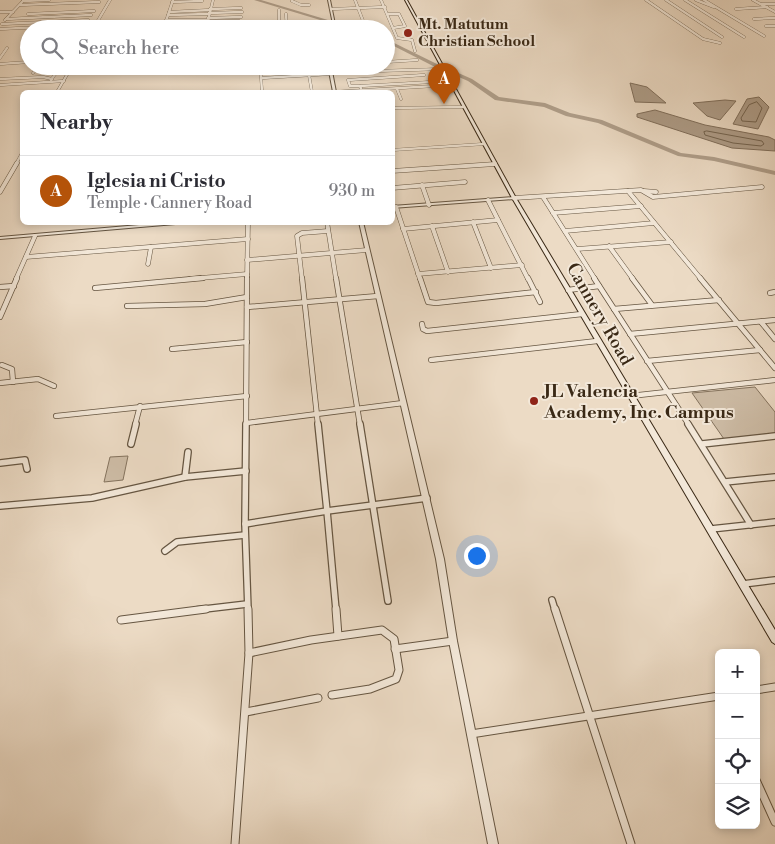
<!DOCTYPE html>
<meta charset="utf-8">
<style>
body{margin:0;font-family:"Libre Bodoni",serif;background:#f7f7f7;color:#2b2b33}
.controls{position:absolute;right:15px;bottom:15px;display:grid;overflow:hidden;border-radius:8px;box-shadow:0 2px 8px #0003}
.controls button{width:45px;height:45px;display:grid;place-items:center;padding:0;border:0;border-bottom:1px solid #e1e1e2;background:#fff;color:#2b2b33;font:25px sans-serif}
.you{position:absolute;left:476px;top:555px;width:18px;height:18px;margin:-12px;border:4px solid #fff;border-radius:50%;background:#1a73e8;box-shadow:0 0 0 8px #1a73e833}
.badge{display:grid;place-items:center;width:32px;height:32px;border-radius:50%;background:#b45309;color:#fff;font-size:16px;font-weight:700}
.pin{position:absolute;translate:-50% -41px;filter:drop-shadow(0 1px 2px #0008)}
.pin::after{content:'';position:absolute;top:26px;width:18px;height:15px;background:inherit;clip-path:polygon(0 0,100% 0,50% 100%)}
.list{margin:0;padding:0;list-style:none}
h2{display:flex;justify-content:space-between;align-items:center;height:65px;margin:0;padding:0 20px;font-size:21px}
h2 small{font-size:16px;font-weight:400;color:#7c7c81}
.list li{display:grid;grid-template-columns:32px 1fr auto;gap:15px;align-items:center;box-sizing:border-box;height:70px;padding:0 20px;border-top:1px solid #e1e1e2}
.list b{display:block;font-size:19px;white-space:nowrap}
.list p{margin:0;font-size:16px;white-space:nowrap;color:#7c7c81}
.list em{font-size:16px;font-style:normal;color:#7c7c81}
.icon{flex:none;width:28px;height:28px;fill:none;stroke:currentColor;stroke-width:2;stroke-linecap:round;stroke-linejoin:round}
.map{position:relative;flex:none;width:775px;height:844px;overflow:hidden}
.search{position:absolute;background:#fff;box-shadow:0 2px 8px #0003;left:20px;top:20px;width:375px;height:55px;display:flex;align-items:center;gap:12px;box-sizing:border-box;padding:0 18px;border-radius:28px;color:#7c7c81;font-size:19px}
.panel{position:absolute;background:#fff;box-shadow:0 2px 8px #0003;left:20px;top:90px;width:375px;height:135px;border-radius:8px}
.map>svg:first-child{display:block}
</style>
<div class="map">
<svg width="775" height="844" viewBox="0 0 775 844">
<rect width="100%" height="100%" fill="#ecdbc5"/>
<filter id="stains"><feTurbulence type="fractalNoise" baseFrequency=".004" numOctaves="4"/><feColorMatrix values="0 0 0 0 .2 0 0 0 0 .09 0 0 0 0 .02 0 0 0 .5 -.17"/></filter>
<radialGradient id="worn" r=".72"><stop offset=".6" stop-color="#630" stop-opacity="0"/><stop offset="1" stop-color="#630" stop-opacity=".3"/></radialGradient>
<g fill="#cebda7" stroke="#84735e">
<path d="M755,387L775,412V433L724,439L692,393Z"/>
<path d="M128,456L123,480L104,482L110,457Z"/>
</g>
<g fill="#af9e8a" stroke="#806f5c">
<path d="M630,83L647,87L666,103L635,102Z"/>
<path d="M759,97L769,107L758,129L733,124L747,99Z"/>
<path d="M725,100L736,101L720,120L707,116L693,103Z"/>
<path d="M655,110L705,125L769,137L775,140V151L732,148L637,117V114Z"/>
</g>
<g fill="none" stroke-linecap="round" stroke-linejoin="round">
<g stroke="#746450" stroke-width="1">
<path d="M757,102L762,108L756,122L742,121L741,118L749,105Z"/>
<path d="M707,131L762,141L764,144L761,146L733,143L705,135L704,132Z"/>
</g>
<g fill="#af9e8a" fill-rule="evenodd">
<path d="M254,0H261L358,29H350Z"/>
<path d="M386,39L441,66L442,67L437,68L386,42Z"/>
<path d="M447,68L472,79L499,97L545,103L570,113L602,120L681,153L714,157L775,171V175L714,161L678,156L598,123L566,116L544,107L495,100L468,81L445,71Z"/>
</g>
<defs>
<g id="minor-far4">
<path d="M173,0L164,27L179,28"/>
<path d="M213,0L208,21H239L240,25L245,26"/>
<path d="M355,0L365,26"/>
<path d="M381,0L397,38L412,40L415,51"/>
<path d="M646,0L703,39L720,43"/>
<path d="M666,0L722,37"/>
<path d="M685,0L744,37"/>
<path d="M696,0L714,7"/>
<path d="M704,0L764,36"/>
<path d="M753,0L775,12"/>
<path d="M23,1L49,0"/>
<path d="M292,1L301,5H309"/>
<path d="M172,2L202,1"/>
<path d="M761,4H775"/>
<path d="M20,5L99,2"/>
<path d="M210,9L241,8"/>
<path d="M331,9L385,7"/>
<path d="M736,9L767,7"/>
<path d="M279,10V24"/>
<path d="M0,12H13"/>
<path d="M169,12L210,10"/>
<path d="M209,13L242,12"/>
<path d="M28,14L94,11"/>
<path d="M286,14L287,29"/>
<path d="M388,14H399L405,26L393,28"/>
<path d="M168,15L209,14"/>
<path d="M208,18L241,17"/>
<path d="M6,19L91,15"/>
<path d="M754,19L775,18"/>
<path d="M5,20L24,0"/>
<path d="M166,20H208"/>
<path d="M2,24L88,20"/>
<path d="M269,25L316,23L335,27"/>
<path d="M766,26H775"/>
<path d="M0,29L85,25"/>
<path d="M93,29L110,0"/>
<path d="M0,58L7,48"/>
<path d="M386,62L417,60"/>
<path d="M0,64L29,62"/>
<path d="M261,69L310,66"/>
<path d="M344,72L442,69"/>
<path d="M33,73L38,66"/>
<path d="M309,75L312,92"/>
<path d="M261,76L262,92"/>
<path d="M262,78L331,74"/>
<path d="M0,79L43,77L52,79"/>
<path d="M51,80L61,66"/>
<path d="M0,85L64,81"/>
<path d="M360,86L449,81"/>
<path d="M397,89L401,99"/>
<path d="M362,91L360,86H350L348,80L424,75"/>
<path d="M57,92L72,66"/>
<path d="M332,92L452,85"/>
<path d="M392,108L463,107"/>
<path d="M392,150L484,144"/>
<path d="M16,164L22,153"/>
</g>
<g id="minor-far3">
<path d="M392,171L495,164"/>
<path d="M422,185L429,205"/>
<path d="M392,188L465,182"/>
<path d="M628,191L701,279"/>
<path d="M644,191L656,192"/>
<path d="M0,192L17,163"/>
<path d="M543,197L595,279"/>
<path d="M514,198L641,190L653,197L762,187"/>
<path d="M488,200L528,279"/>
<path d="M396,207L420,279"/>
<path d="M553,213L641,206"/>
<path d="M327,222L336,279"/>
<path d="M473,222L491,268"/>
<path d="M432,226L448,272"/>
<path d="M403,229L498,220"/>
<path d="M565,231L654,223"/>
<path d="M609,246L633,279"/>
<path d="M577,249L671,242"/>
<path d="M26,257L248,239"/>
<path d="M247,260L367,250"/>
<path d="M148,264L151,247"/>
<path d="M418,274L522,265"/>
<path d="M16,279L35,236"/>
<path d="M189,279L247,274"/>
<path d="M247,279L248,222"/>
<path d="M302,279L297,236L302,233L328,231"/>
</g>
<g id="minor-far2">
<path d="M302,278L318,425"/>
<path d="M336,278L360,425"/>
<path d="M420,278L428,302L436,303L536,292"/>
<path d="M528,278L540,302"/>
<path d="M594,278L689,425"/>
<path d="M632,278L652,305"/>
<path d="M700,278L775,368"/>
<path d="M0,287L14,286"/>
<path d="M95,288L203,278"/>
<path d="M568,290L599,286"/>
<path d="M770,293L775,292"/>
<path d="M127,306L205,304L247,297"/>
<path d="M247,307L378,296"/>
<path d="M614,309L719,300"/>
<path d="M0,317L17,278"/>
<path d="M761,322L775,339"/>
<path d="M422,324L423,329L427,331L582,314"/>
<path d="M630,334L775,320"/>
<path d="M172,349L247,342"/>
<path d="M431,360L597,341"/>
<path d="M647,361L760,350"/>
<path d="M2,365L12,369L13,382"/>
<path d="M0,383L38,379L54,386"/>
<path d="M630,396L775,380"/>
<path d="M56,416L247,396"/>
<path d="M247,423L403,403"/>
<path d="M135,425L140,406"/>
<path d="M246,425L247,278"/>
</g>
<g id="minor-far1">
<path d="M246,424L245,524L248,610"/>
<path d="M318,424L327,511L427,498"/>
<path d="M360,424L388,601"/>
<path d="M688,424L751,525"/>
<path d="M131,444L136,424"/>
<path d="M702,444L775,436"/>
<path d="M0,463L25,460L27,469"/>
<path d="M185,477L188,452"/>
<path d="M725,482L775,477"/>
<path d="M0,506L92,498L185,477L246,471"/>
<path d="M245,524L327,511L336,610"/>
<path d="M711,529L775,522"/>
<path d="M165,551L177,542L245,535"/>
<path d="M743,584L775,580"/>
<path d="M552,600L555,610"/>
<path d="M196,610L247,604"/>
</g>
<g id="minor">
<path d="M336,609L338,636"/>
<path d="M555,609L631,844"/>
<path d="M121,620L206,609"/>
<path d="M395,649L453,641"/>
<path d="M249,653L311,640L382,630L394,639L399,670L396,679L370,689L332,695"/>
<path d="M756,690L775,687"/>
<path d="M246,712L318,698"/>
<path d="M471,734L719,696"/>
<path d="M756,780L775,822"/>
<path d="M235,844L249,653L248,609"/>
</g>
<g id="tertiary">
<path d="M328,0H330L336,29H334Z"/>
<path d="M328,66H331L336,92H333Z"/>
<path d="M514,197L516,198L515,199L392,208V206Z"/>
<path d="M174,222H199L0,239V237Z"/>
<path d="M359,222H363L444,559L457,641L498,844H488L449,641L436,559Z"/>
</g>
<path id="secondary" d="M405,0H407L516,198L775,630V644L772,642L512,198Z"/>
</defs>
<use href="#minor-far4" stroke="#665642" stroke-width="3"/>
<use href="#minor-far3" stroke="#665642" stroke-width="5"/>
<use href="#minor-far2" stroke="#665642" stroke-width="6"/>
<use href="#minor-far1" stroke="#665642" stroke-width="8"/>
<use href="#minor" stroke="#665642" stroke-width="9"/>
<use href="#tertiary" stroke="#665642" stroke-width="2"/>
<use href="#secondary" stroke="#3a2916" stroke-width="2"/>
<use href="#minor-far4" stroke="#f3e8d9" stroke-width="2.5"/>
<use href="#minor-far3" stroke="#f3e8d9" stroke-width="4"/>
<use href="#minor-far2" stroke="#f3e8d9" stroke-width="4.5"/>
<use href="#minor-far1" stroke="#f3e8d9" stroke-width="5.5"/>
<use href="#minor" stroke="#f3e8d9" stroke-width="7"/>
<use href="#tertiary" fill="#f3e8d9" fill-rule="evenodd"/>
<use href="#secondary" fill="#f3e8d9" fill-rule="evenodd"/>
</g>
<g fill="#8f2418" stroke="#f3e8d9" stroke-width="2">
<circle cx="408" cy="33" r="5"/>
<circle cx="534" cy="401" r="5"/>
</g>
<g text-anchor="middle" stroke-width="4" stroke-linejoin="round" paint-order="stroke">
<g font-size="15" font-weight="bold" fill="#3a2916" stroke="#f3e8d9" text-anchor="start">
<text x="418" y="29">Mt. Matutum<tspan x="418" dy="17">Christian School</tspan></text>
</g>
<g font-size="18" fill="#3a2916" stroke="#f3e8d9">
<text transform="translate(600 314) rotate(60)" y="6">Cannery Road</text>
</g>
<g font-size="18" font-weight="bold" fill="#3a2916" stroke="#f3e8d9" text-anchor="start">
<text x="544" y="397">JL Valencia<tspan x="544" dy="21">Academy, Inc. Campus</tspan></text>
</g>
</g>
<rect width="100%" height="100%" filter="url(#stains)"/>
<rect width="100%" height="100%" fill="url(#worn)"/>
</svg>
<div class="controls">
<button>+</button>
<button>−</button>
<button><svg class="icon" aria-label="locate" viewBox="0 0 24 24"><circle cx="12" cy="12" r="6"/><path d="M12 2v4M12 18v4M2 12h4M18 12h4"/></svg></button>
<button><svg class="icon" aria-label="layers" viewBox="0 0 24 24"><path d="M12 4l9 5-9 5-9-5zM3 14l9 5 9-5"/></svg></button>
</div>
<div class="you"></div>
<div class="pin badge" style="left:444px;top:104px">A</div>
<div class="search"><svg class="icon" aria-label="search" viewBox="0 0 24 24"><circle cx="10" cy="10" r="6"/><path d="M15 15l6 6"/></svg>Search here</div>
<section class="panel">
<h2>Nearby<small></small></h2>
<ul class="list">
<li><span class="badge">A</span><div><b>Iglesia ni Cristo</b><p>Temple · Cannery Road</p></div><em>930 m</em></li>
</ul>
</section>
</div>
